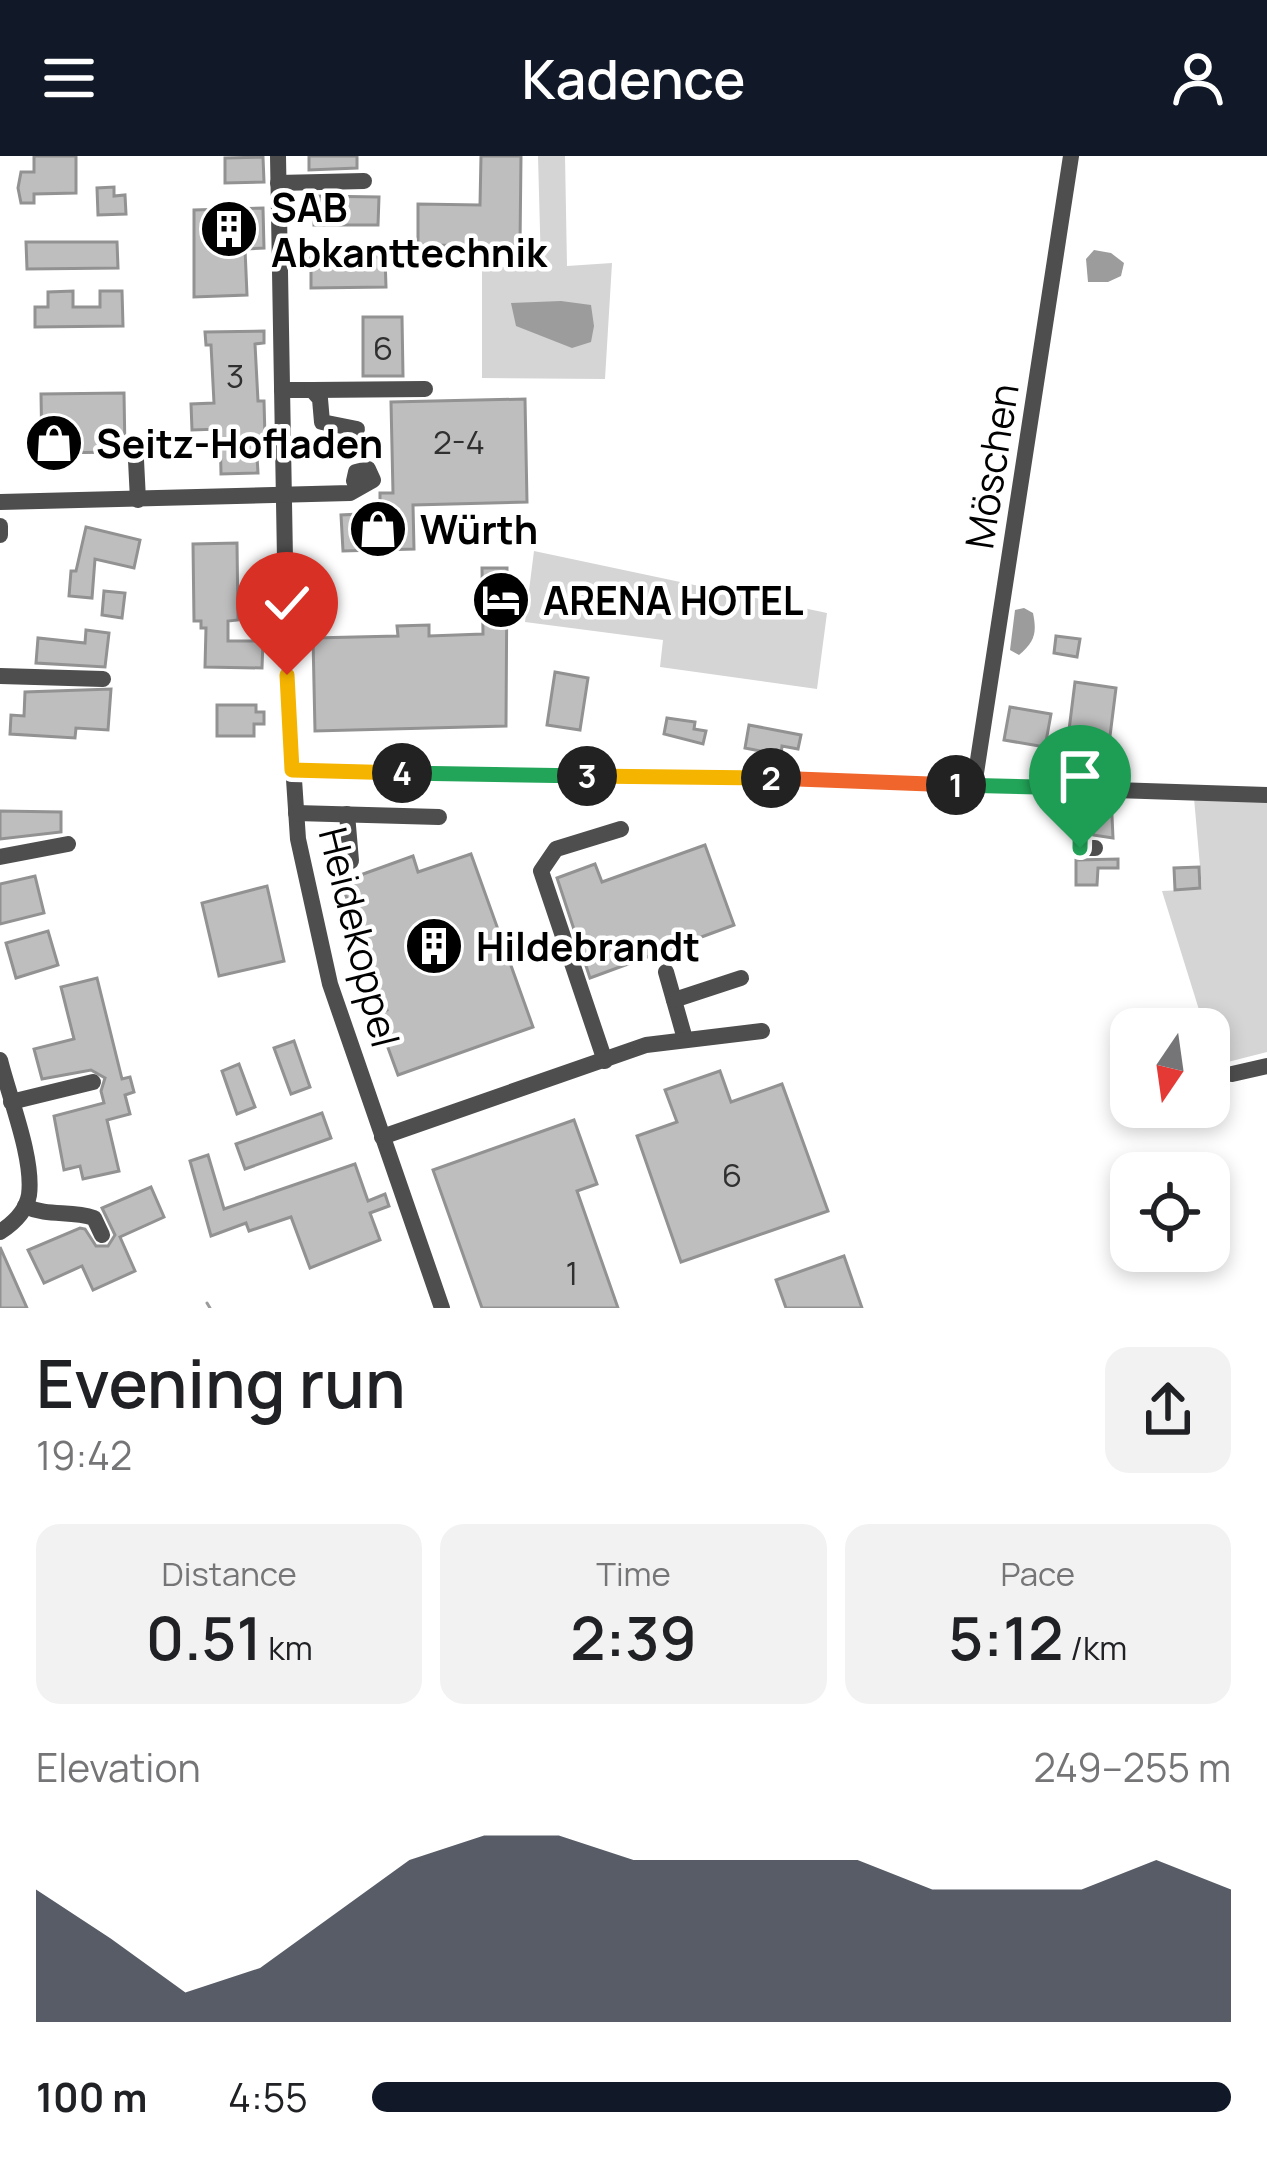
<!DOCTYPE html>
<meta charset="utf-8">
<style>
body{margin:0;font-family:Manrope,sans-serif;background:#f2f2f2;color:#202124;height:100vh;display:flex;flex-direction:column;font-size:45px;white-space:nowrap}
*{box-sizing:border-box;margin:0}
p{font-size:39px;color:#757577}
.icon{flex:none;width:66px;height:66px;fill:none;stroke:currentColor;stroke-width:2;stroke-linecap:round;stroke-linejoin:round}
.map{position:relative;height:1152px;overflow:hidden}
.panel{display:flex;flex-direction:column;background:#fff;flex:1}
.panel>*{flex:none}
.needle{width:78px;rotate:193deg}
.controls{position:absolute;left:1110px;top:852px;display:grid;gap:24px}
.controls a{display:grid;place-items:center;width:120px;height:120px;border-radius:24px;background:#fff;box-shadow:0 6px 18px #0003;font-size:60px}
.pin{position:absolute;display:grid;place-items:center;width:102px;height:102px;color:#fff;margin:-123px -51px;border-radius:50% 50% 50% 0;rotate:-45deg;box-shadow:0 0 12px #0007}
.pin .icon{rotate:45deg}
.km{position:absolute;width:60px;height:60px;margin:-30px;border-radius:50%;background:#222;color:#fff;font-size:33px;line-height:60px;text-align:center}
.round{display:grid;place-items:center;flex:none;width:126px;height:126px;border-radius:24px;background:#f2f2f2}
.headline{display:flex;align-items:center;justify-content:space-between;height:204px;padding:0 36px}
h1{font-size:66px;font-weight:600;line-height:90px}
.figures{display:grid;grid-template-columns:repeat(3,1fr);gap:18px;height:204px;padding:12px 36px}
.figures div{display:grid;align-content:center;border-radius:24px;background:#f2f2f2;text-align:center}
.figures b{font-size:60px;font-weight:600}
.figures small{font-size:33px;font-weight:400}
.figures p{font-size:33px}
.chart{height:336px;padding:24px 36px}
.chart p{display:flex;justify-content:space-between}
.chart svg{width:100%;height:216px;margin-top:12px;fill:#111827;opacity:.7}
ul{padding:0 36px;list-style:none;font-size:39px}
li{display:grid;grid-template-columns:192px 144px 1fr;align-items:center;height:90px}
li i{height:30px;border-radius:15px;background:#111827}
header{display:flex;justify-content:space-between;align-items:center;height:156px;padding:0 36px;background:#111827;color:#fff;font-size:54px;font-weight:600}
.map>svg:first-child{display:block}
.green{fill:#d5d5d5}
.water{fill:#9c9c9c}
.lines{fill:none;stroke-linecap:round;stroke-linejoin:round}
.stream{stroke:#9c9c9c;stroke-width:3}
.building{fill:#bebebe;stroke:#929292;stroke-width:3}
.minor{stroke:#4e4e4e;stroke-width:16}
.split-1-casing{stroke:#fff;stroke-width:24}
.split-2-casing{stroke:#fff;stroke-width:24}
.split-3-casing{stroke:#fff;stroke-width:24}
.split-4-casing{stroke:#fff;stroke-width:24}
.split-5-casing{stroke:#fff;stroke-width:24}
.split-1{stroke:#22a559;stroke-width:15}
.split-2{stroke:#f0652b;stroke-width:15}
.split-3{stroke:#f5b400;stroke-width:15}
.split-4{stroke:#22a559;stroke-width:15}
.split-5{stroke:#f5b400;stroke-width:15}
.labels{text-anchor:middle;dominant-baseline:central;stroke-width:9;stroke-linejoin:round;paint-order:stroke}
.number-label{font-size:33px;fill:#303030}
.poi-label{font-size:39px;font-weight:bold;fill:#000;stroke:#fff;text-anchor:start}
.street-label{font-size:39px;fill:#000;stroke:#fff}
</style>
<header><svg class="icon" aria-label="menu" viewBox="0 0 24 24"><path d="M4 6h16M4 12h16M4 18h16"/></svg>Kadence<svg class="icon" aria-label="person" viewBox="0 0 24 24"><circle cx="12" cy="8" r="4"/><path d="M4 21q1-7 8-7t8 7"/></svg></header>
<div class="map">
<svg width="1267" height="1152" viewBox="0 0 1267 1152">
<rect width="100%" height="100%" fill="#fff"/>
<g class="green">
<polygon points="538,0 565,0 567,110 612,107 605,223 482,222 482,111 541,111"/>
<polygon points="534,395 827,457 817,533 660,511 663,484 525,466"/>
<polygon points="1194,642 1267,645 1267,896 1216,909 1209,873 1205,873 1162,735 1202,733"/>
</g>
<g class="water">
<polygon points="1094,94 1111,97 1124,107 1121,120 1108,126 1088,126 1086,103"/>
<polygon points="561,145 591,149 594,170 591,186 572,192 516,170 511,147"/>
<path d="M1024,452l9,5c4,20 2,28 -14,42l-9,-5 5,-40z"/>
</g>
<g class="lines">
<polyline class="stream" points="207,1147 210,1152"/>
</g>
<g class="building">
<polygon points="34,0 76,0 76,37 34,38 34,47 21,47 18,32 21,16 34,16"/>
<polygon points="309,0 357,0 357,12 309,14"/>
<polygon points="481,0 521,0 520,90 418,89 418,48 480,49"/>
<polygon points="263,1 264,26 225,27 225,2"/>
<polygon points="114,31 114,40 125,39 126,58 98,59 97,32"/>
<polygon points="314,40 379,41 378,69 314,69"/>
<polygon points="263,52 264,92 245,93 247,139 194,141 194,54"/>
<polygon points="26,86 117,86 118,112 27,113"/>
<polygon points="385,101 386,131 311,132 311,102"/>
<polygon points="73,135 73,151 100,151 100,135 122,135 123,170 35,171 35,151 48,151 48,136"/>
<polygon points="363,161 402,161 403,220 363,220"/>
<polygon points="264,175 264,187 255,188 258,245 264,245 265,282 256,283 258,317 221,318 220,273 192,274 191,248 214,247 211,189 206,189 205,176"/>
<polygon points="124,237 125,296 42,297 41,238"/>
<polygon points="525,243 527,346 413,349 414,393 343,395 341,359 380,357 380,337 393,337 391,246"/>
<polygon points="86,371 140,384 134,412 95,403 92,442 69,440 71,415 76,415"/>
<polygon points="237,387 238,464 228,465 228,485 263,485 262,512 205,511 206,472 201,472 201,465 194,465 193,388"/>
<polygon points="482,412 507,412 506,570 315,575 313,482 398,480 397,470 429,469 429,480 483,478"/>
<polygon points="104,435 125,437 122,462 102,459"/>
<polygon points="86,474 109,477 105,511 36,507 38,482 85,487"/>
<polygon points="1056,480 1080,483 1077,501 1054,497"/>
<polygon points="555,516 588,522 580,574 547,569"/>
<polygon points="1075,526 1116,532 1107,604 1066,598"/>
<polygon points="111,533 108,574 76,572 75,582 10,578 11,559 24,560 25,536"/>
<polygon points="217,549 256,549 256,556 264,556 264,568 254,568 254,580 217,580"/>
<polygon points="1010,551 1051,558 1045,591 1004,584"/>
<polygon points="667,562 695,566 694,573 706,575 703,588 664,578"/>
<polygon points="749,569 801,579 798,593 782,590 781,599 745,592"/>
<polygon points="0,655 61,656 61,676 0,683"/>
<polygon points="1112,660 1113,682 1093,679 1093,661"/>
<polygon points="705,689 734,769 590,822 557,722 595,708 602,726"/>
<polygon points="471,698 533,871 398,919 376,859 387,854 341,726 413,700 418,716"/>
<polygon points="1118,703 1118,712 1098,712 1097,729 1076,729 1076,704"/>
<polygon points="1199,711 1200,732 1175,734 1174,712"/>
<polygon points="35,720 44,757 0,768 0,728"/>
<polygon points="267,730 284,805 219,820 202,747"/>
<polygon points="48,775 58,809 16,822 6,787"/>
<polygon points="97,822 122,923 130,921 134,936 125,939 130,958 107,964 119,1015 83,1023 80,1010 64,1014 54,960 104,947 101,935 105,922 91,914 42,923 34,893 74,883 61,831"/>
<polygon points="294,885 310,931 291,938 274,892"/>
<polygon points="239,908 255,951 237,958 222,915"/>
<polygon points="720,915 731,946 782,928 828,1055 681,1106 637,980 677,966 665,934"/>
<polygon points="322,957 331,982 245,1013 236,988"/>
<polygon points="574,964 597,1028 577,1035 618,1152 482,1152 433,1014"/>
<polygon points="208,999 224,1053 355,1008 368,1045 385,1038 389,1050 370,1057 380,1084 310,1112 291,1061 249,1075 246,1067 211,1080 190,1005"/>
<polygon points="151,1031 164,1061 120,1081 135,1115 93,1134 82,1110 44,1127 28,1094 80,1072 85,1073 96,1090 108,1090 115,1079 102,1052"/>
<polygon points="0,1091 27,1152 0,1152"/>
<polygon points="844,1100 862,1152 786,1152 776,1124"/>
</g>
<g class="lines">
<g class="minor">
<polyline points="278,0 287,519 298,683 330,828 442,1152"/>
<polyline points="278,27 364,25"/>
<polyline points="282,234 312,234 320,243 322,266 357,273"/>
<polyline points="312,234 425,233"/>
<polyline points="136,304 138,344"/>
<polyline points="0,346 350,337 373,324 368,313 356,316 354,325 357,330"/>
<polyline points="0,370 0,379"/>
<polyline points="0,520 103,523"/>
<polyline points="292,614 778,623 1267,639"/>
<polyline points="974,630 1071,0"/>
<polyline points="1081,632 1080,692 1095,692"/>
<polyline points="296,657 439,661"/>
<polyline points="347,658 351,705"/>
<polyline points="0,701 68,688"/>
<polyline points="666,816 685,883"/>
<polyline points="674,844 741,822"/>
<path d="M0,904c9,37 34,98 29,135 -3,17 -15,28 -29,37"/>
<polyline points="605,905 541,715 556,693 621,673"/>
<polyline points="1232,918 1267,910"/>
<polyline points="11,946 93,926"/>
<polyline points="382,981 646,889 762,875"/>
<path d="M25,1050c23,11 45,4 69,12l8,17"/>
</g>
</g>
<g class="lines">
<defs>
<polyline id="split-1" points="956,629 1081,632 1080,692"/>
<polyline id="split-2" points="771,622 956,629"/>
<polyline id="split-3" points="587,620 771,622"/>
<polyline id="split-4" points="402,617 587,620"/>
<polyline id="split-5" points="287,519 292,614 402,617"/>
</defs>
<use href="#split-1" class="split-1-casing"/>
<use href="#split-2" class="split-2-casing"/>
<use href="#split-3" class="split-3-casing"/>
<use href="#split-4" class="split-4-casing"/>
<use href="#split-5" class="split-5-casing"/>
<use href="#split-1" class="split-1"/>
<use href="#split-2" class="split-2"/>
<use href="#split-3" class="split-3"/>
<use href="#split-4" class="split-4"/>
<use href="#split-5" class="split-5"/>
</g>
<defs>
<symbol id="building-disc" viewBox="-11 -11 22 22"><circle r="9.5" fill="#000" stroke="#fff"/><path d="M-4-6H4V6H1V3H-1V6H-4ZM-2.5-4.3h1.7v1.8h-1.7ZM.8-4.3h1.7v1.8H.8ZM-2.5-1h1.7V.8h-1.7ZM.8-1h1.7V.8H.8Z" fill="#fff"/></symbol>
<symbol id="shop-disc" viewBox="-11 -11 22 22"><circle r="9.5" fill="#000" stroke="#fff"/><path d="M-5-2.5h2.3a2.7 3.5 0 0 1 5.4 0H5L5.5 6h-11ZM-1.5-2.5h3a1.5 2.3 0 0 0-3 0Z" fill="#fff"/></symbol>
<symbol id="hotel-disc" viewBox="-11 -11 22 22"><circle r="9.5" fill="#000" stroke="#fff"/><path d="M-6-4.5h1.5V1H6V5H4.5V3h-9V5H-6ZM-4 0a1.8 1.8 0 1 1 3.6 0ZM.5 0V-2.5h3Q6-2.5 6 0Z" fill="#fff"/></symbol>
</defs>
<g fill-rule="evenodd">
<use href="#building-disc" x="196" y="40" width="66" height="66"/>
<use href="#shop-disc" x="21" y="254" width="66" height="66"/>
<use href="#shop-disc" x="345" y="340" width="66" height="66"/>
<use href="#hotel-disc" x="468" y="411" width="66" height="66"/>
<use href="#building-disc" x="401" y="757" width="66" height="66"/>
</g>
<g class="labels">
<g class="number-label">
<text x="383" y="191">6</text>
<text x="235" y="219">3</text>
<text x="459" y="285">2-4</text>
<text x="732" y="1018">6</text>
<text x="572" y="1116">1</text>
</g>
<g class="poi-label">
<text x="271" y="51">SAB<tspan x="271" dy="45">Abkanttechnik</tspan></text>
<text x="96" y="287">Seitz-Hofladen</text>
<text x="420" y="373">Würth</text>
<text x="543" y="444">ARENA HOTEL</text>
<text x="476" y="790">Hildebrandt</text>
</g>
<g class="street-label">
<text transform="translate(991 310) rotate(-81)">Möschen</text>
<text transform="translate(360 781) rotate(76)">Heidekoppel</text>
</g>
</g>
</svg>
<div class="controls">
<a><svg class="needle" viewBox="-14 -14 28 28"><path d="M0-13l5 13h-10z" fill="#e53935"/><path d="M0 13l5-13h-10z" fill="#757577"/></svg></a>
<a><svg class="icon" aria-label="locate" viewBox="0 0 24 24"><circle cx="12" cy="12" r="6"/><path d="M12 2v4M12 18v4M2 12h4M18 12h4"/></svg></a>
</div>
<div class="pin" style="left:1080px;top:692px;background:#1e9e55"><svg class="icon" aria-label="arrive" viewBox="0 0 24 24"><path d="M6 21V4h12l-3 4 3 4H6"/></svg></div>
<div class="pin" style="left:287px;top:519px;background:#d93025"><svg class="icon" aria-label="check" viewBox="0 0 24 24"><path d="M5 12l5 5 9-10"/></svg></div>
<b class="km" style="left:956px;top:629px">1</b>
<b class="km" style="left:771px;top:622px">2</b>
<b class="km" style="left:587px;top:620px">3</b>
<b class="km" style="left:402px;top:617px">4</b>
</div>
<section class="panel">
<div class="headline"><div><h1>Evening run</h1><p>19:42</p></div><a class="round"><svg class="icon" aria-label="share" viewBox="0 0 24 24"><path d="M12 15V3M7 8l5-5 5 5M5 13v7h14v-7"/></svg></a></div>
<div class="figures">
<div><p>Distance</p><b>0.51<small> km</small></b></div>
<div><p>Time</p><b>2:39</b></div>
<div><p>Pace</p><b>5:12<small> /km</small></b></div>
</div>
<div class="chart"><p><span>Elevation</span>249–255 m</p>
<svg viewBox="0 0 160 44" preserveAspectRatio="none"><path d="M0 44V17L10 27L20 38L30 33L40 22L50 11L60 6L70 6L80 11L90 11L100 11L110 11L120 17L130 17L140 17L150 11L160 17V44z"/></svg>
</div>
<ul>
<li><b>100 m</b>4:55<i style="width:100%"></i></li>
</ul>
</section>
